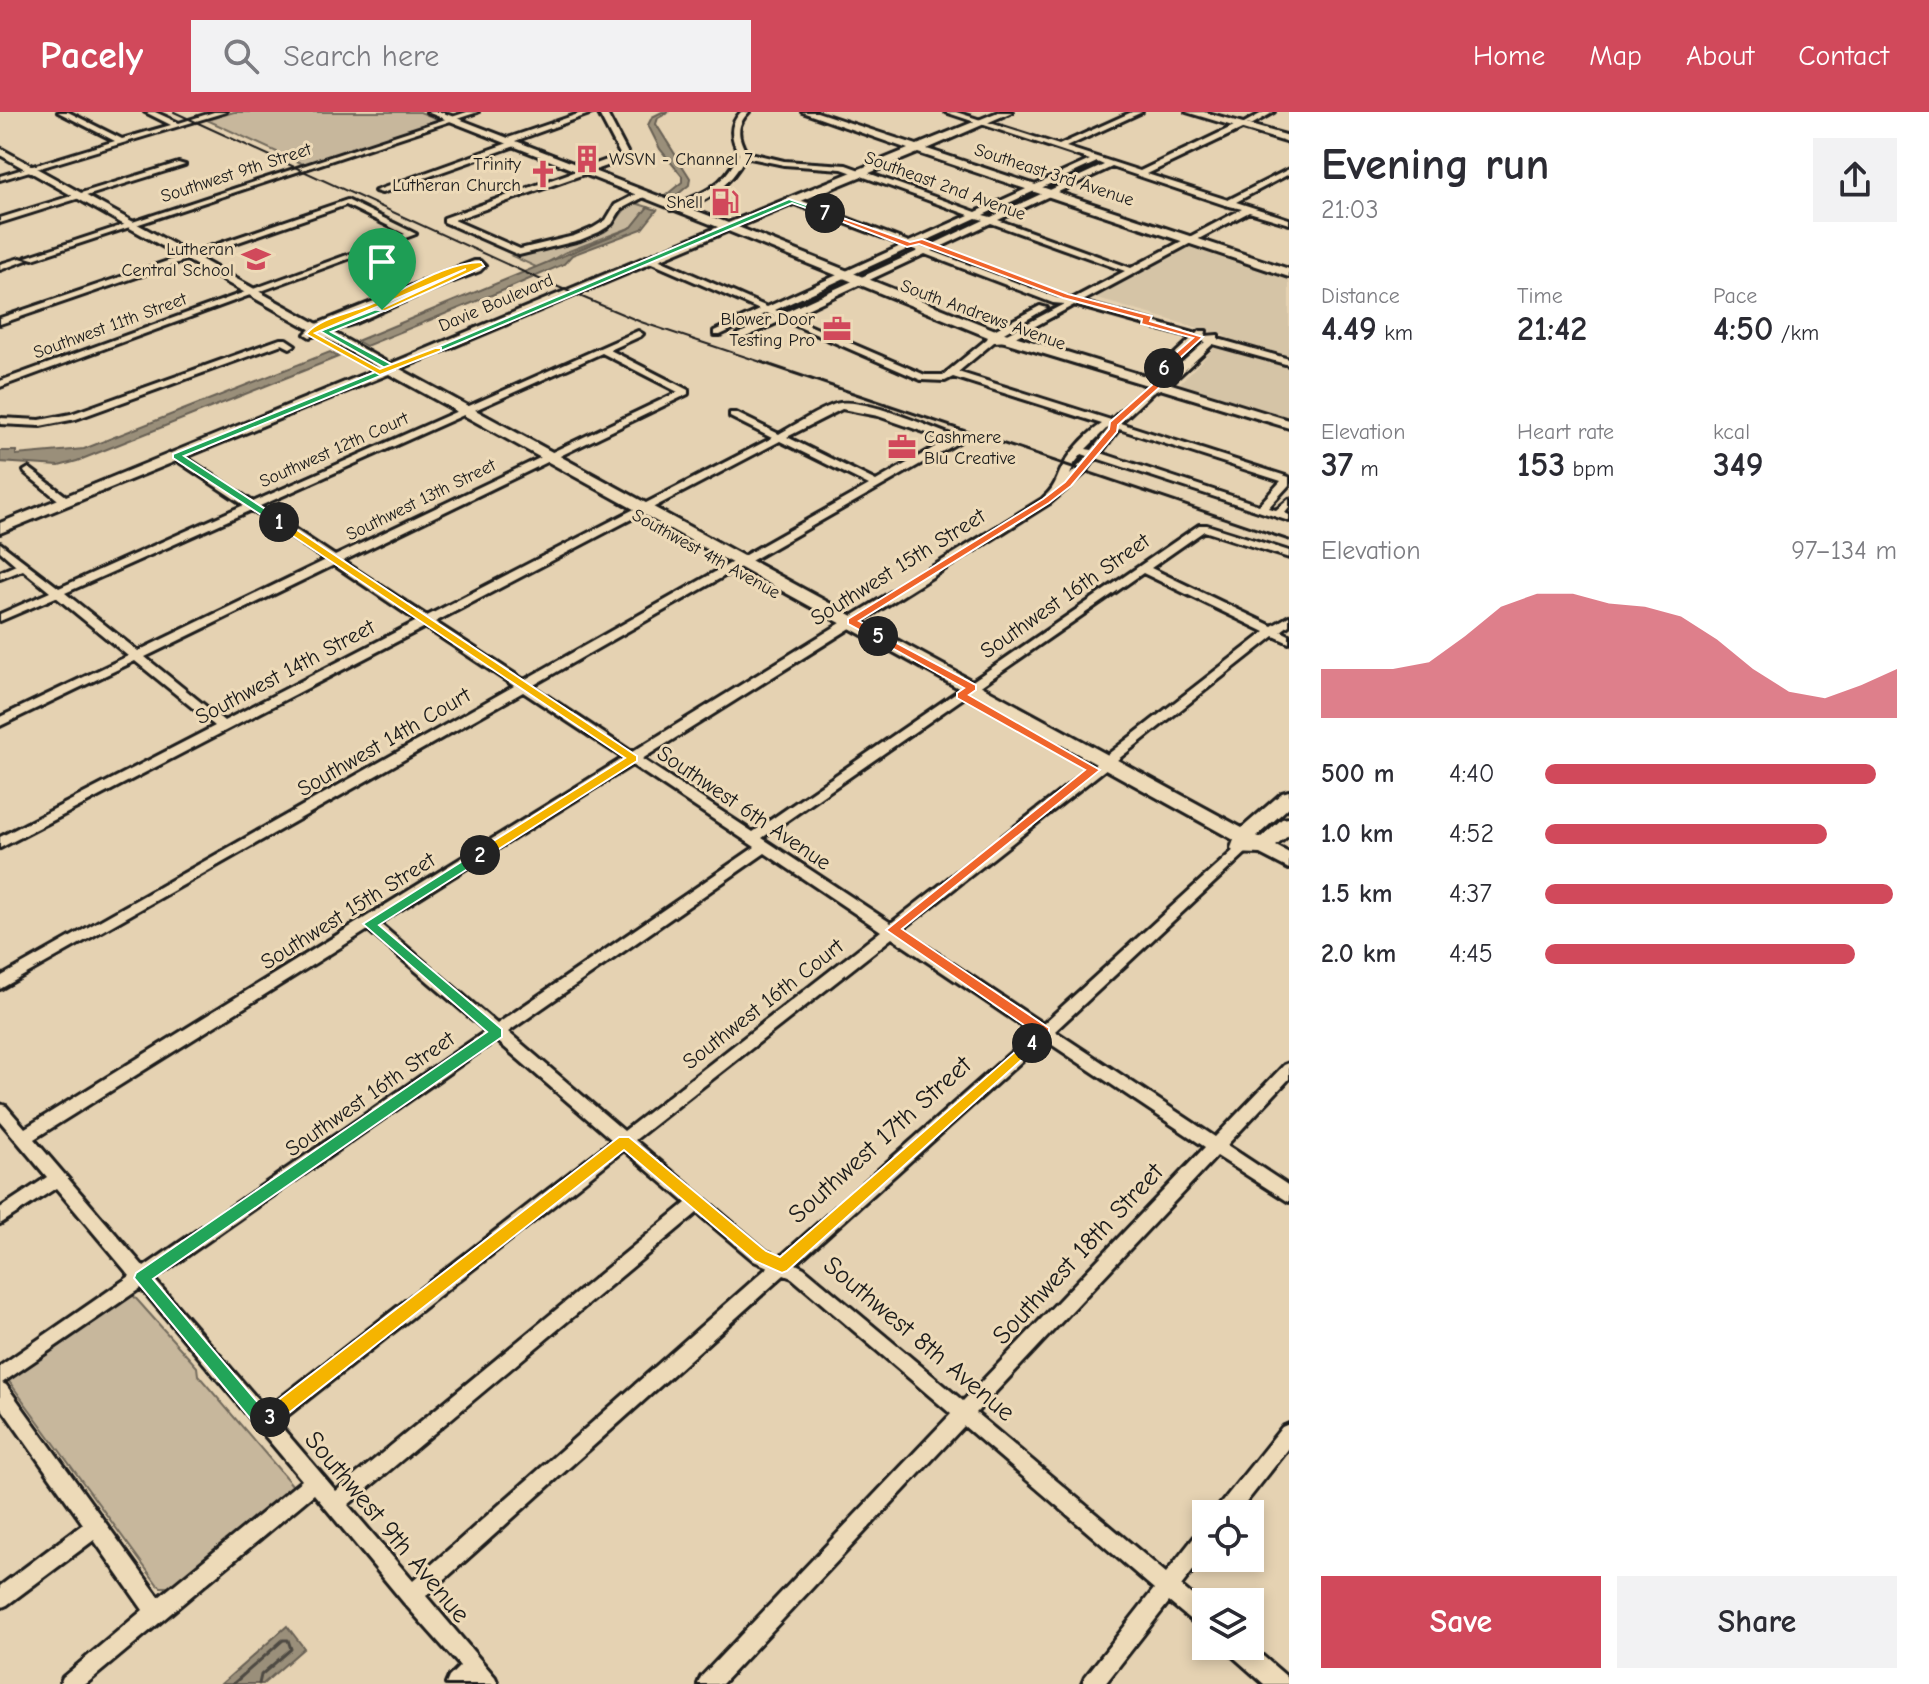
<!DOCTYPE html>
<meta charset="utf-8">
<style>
body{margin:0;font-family:"Comic Neue",sans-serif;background:#f2f2f3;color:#2b2b33;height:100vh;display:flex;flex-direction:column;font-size:30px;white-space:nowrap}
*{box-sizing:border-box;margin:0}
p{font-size:26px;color:#7c7c81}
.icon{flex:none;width:44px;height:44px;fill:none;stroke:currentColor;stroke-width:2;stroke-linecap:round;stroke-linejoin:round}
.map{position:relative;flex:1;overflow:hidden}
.drawer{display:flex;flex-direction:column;background:#fff;width:640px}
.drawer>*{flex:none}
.tools{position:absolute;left:1192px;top:1388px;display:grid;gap:16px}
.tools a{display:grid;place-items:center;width:72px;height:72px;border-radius:0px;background:#fff;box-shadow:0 4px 12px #0003;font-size:40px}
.pin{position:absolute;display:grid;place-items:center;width:68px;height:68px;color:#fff;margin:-82px -34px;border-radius:50% 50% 50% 0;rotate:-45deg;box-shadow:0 0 8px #0007}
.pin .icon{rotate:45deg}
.km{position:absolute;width:40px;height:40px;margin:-20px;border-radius:50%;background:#222;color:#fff;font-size:22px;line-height:40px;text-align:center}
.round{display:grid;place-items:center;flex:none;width:84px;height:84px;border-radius:0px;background:#f2f2f3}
.summary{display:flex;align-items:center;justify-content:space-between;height:136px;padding:0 32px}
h1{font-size:44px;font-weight:600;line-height:60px}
.stats{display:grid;grid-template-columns:repeat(3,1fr);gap:12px;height:136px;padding:8px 32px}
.stats div{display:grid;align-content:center}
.stats b{font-size:34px;font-weight:600}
.stats small{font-size:22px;font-weight:400}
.stats p{font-size:22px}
.chart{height:224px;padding:16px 32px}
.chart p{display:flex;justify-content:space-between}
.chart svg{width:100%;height:144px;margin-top:8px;fill:#d1495b;opacity:.7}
.cta{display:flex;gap:16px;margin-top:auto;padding:16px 32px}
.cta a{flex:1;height:92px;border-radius:0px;background:#d1495b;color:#fff;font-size:32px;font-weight:600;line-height:92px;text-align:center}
.cta a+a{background:#f2f2f3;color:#2b2b33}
ul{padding:0 32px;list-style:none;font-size:26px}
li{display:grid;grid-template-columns:128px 96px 1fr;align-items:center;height:60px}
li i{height:20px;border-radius:10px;background:#d1495b}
header{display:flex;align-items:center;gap:48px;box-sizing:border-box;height:112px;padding:0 40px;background:#d1495b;color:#fff}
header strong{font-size:38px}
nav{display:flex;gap:44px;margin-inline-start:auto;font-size:28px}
.search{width:560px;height:72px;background:#f2f2f3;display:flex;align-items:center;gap:20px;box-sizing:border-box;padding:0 28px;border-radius:0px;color:#7c7c81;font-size:30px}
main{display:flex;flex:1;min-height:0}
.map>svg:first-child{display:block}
.built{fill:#d5c4a6}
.green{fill:#c7b79c;stroke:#726a5c;stroke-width:2}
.water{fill:#9a8f7a;stroke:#686154;stroke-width:2}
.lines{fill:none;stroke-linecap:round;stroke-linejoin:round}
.shore{stroke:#4e4a42;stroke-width:3}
.street-casing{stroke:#1c1c1c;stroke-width:6}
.secondary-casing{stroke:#1c1c1c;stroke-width:6}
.primary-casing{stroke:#1c1c1c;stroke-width:6}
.street{fill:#eddab8;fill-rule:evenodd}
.secondary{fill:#eddab8;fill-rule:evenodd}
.primary{fill:#eddab8;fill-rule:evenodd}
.rail-far1{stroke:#1c1c1c;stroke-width:2}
.rail{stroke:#1c1c1c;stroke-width:3}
.split-1{fill:#22a559;stroke:#fff;stroke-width:2}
.split-2{fill:#f5b400;stroke:#fff;stroke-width:2}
.split-3{fill:#22a559;stroke:#fff;stroke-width:2}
.split-4{fill:#f5b400;stroke:#fff;stroke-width:2}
.split-5{fill:#f0652b;stroke:#fff;stroke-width:2}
.split-6{fill:#f0652b;stroke:#fff;stroke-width:2}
.split-7{fill:#f0652b;stroke:#fff;stroke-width:2}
.split-8{fill:#22a559;stroke:#fff;stroke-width:2}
.split-9{fill:#f5b400;stroke:#fff;stroke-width:2}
.labels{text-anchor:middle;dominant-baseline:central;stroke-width:6;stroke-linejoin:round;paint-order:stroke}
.far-poi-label{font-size:18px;fill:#1c1c1c;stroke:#eddab8;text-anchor:end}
.far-street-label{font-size:18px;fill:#1c1c1c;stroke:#eddab8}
.street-label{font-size:22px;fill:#1c1c1c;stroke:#eddab8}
.near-street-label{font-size:26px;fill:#1c1c1c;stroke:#eddab8}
</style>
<header>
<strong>Pacely</strong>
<div class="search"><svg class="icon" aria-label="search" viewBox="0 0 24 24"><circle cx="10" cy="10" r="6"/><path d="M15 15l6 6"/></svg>Search here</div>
<nav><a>Home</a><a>Map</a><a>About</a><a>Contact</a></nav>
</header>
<main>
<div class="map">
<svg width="1289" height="1572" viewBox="0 0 1289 1572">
<rect width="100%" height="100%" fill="#e5d2b2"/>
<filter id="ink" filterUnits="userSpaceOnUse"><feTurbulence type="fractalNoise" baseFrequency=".0125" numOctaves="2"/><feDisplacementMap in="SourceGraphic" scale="16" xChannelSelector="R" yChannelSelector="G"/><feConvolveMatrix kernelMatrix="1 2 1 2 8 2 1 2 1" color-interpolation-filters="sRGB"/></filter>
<g filter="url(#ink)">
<polygon class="built" points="1192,134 1289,166 1289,305 1179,272 1226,224 1094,186"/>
<g class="green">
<polygon points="234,0 420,0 440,8 305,53 207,8"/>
<path d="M635,91l13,4 -16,20 -68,26 -26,15 -26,-12c30,-10 62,-11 92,-24 14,-7 16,-24 31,-29z"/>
<polygon points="131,1181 197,1255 198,1263 293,1374 174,1475 161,1475 157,1472 8,1268"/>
</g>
<g class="water">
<polygon points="662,0 669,0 658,6 656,12 690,66 689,73 672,87 665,84 682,70 682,64 660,37 648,13 652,5"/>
<polygon points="648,95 657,98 642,117 572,143 564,152 509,176 366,234 357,229 621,120 632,115"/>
<polygon points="330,240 338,245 77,349 59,354 0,350 0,339 16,339 16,343 84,337"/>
<polygon points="287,1514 304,1536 263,1572 221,1572"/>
</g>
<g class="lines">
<polyline class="shore" points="233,1572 283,1528 288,1528 291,1537 261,1563 259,1572"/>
<defs>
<g id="street">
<polygon points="58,0 68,0 122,27 171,13 145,0 155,0 179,11 214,0 226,0 0,68 0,64 115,29"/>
<polygon points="467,0 478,0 33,147 26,145"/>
<polygon points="584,0 595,0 515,29 518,33 382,81 375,79 508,31 505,27"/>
<polygon points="598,0 606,0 628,42 624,48 454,108 520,137 574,124 593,116 606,108 615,93 638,81 644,81 644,85 621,97 612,112 599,120 580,128 519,143 444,110 444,106 618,44 620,42"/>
<path d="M741,0h8c-13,13 -12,24 -3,40l38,9 62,4 130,47 114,-52 -145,-48h11l103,33 73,-33h10l-76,35 74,24 98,-47h6v4l-97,46 81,26 61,-31v5l-53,28 53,17v5l-40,-12 -168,90 116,32 3,-3h6l-1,5 13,-1v4l71,20v6l-76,-21 -43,40 -18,9 -32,30 169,54v8l-21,23 8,2 13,-11v9l-4,5 4,2v6l-193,-63 -11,15 -35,30 -408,256 111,73 446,-307h8l82,26v7l-85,-27 -53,37 121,58 17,-10v9l-8,6 8,4v8l-15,-7 -372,294 141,94 193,-176h10l2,3 -193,180 160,106 69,-72 5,-2v16l-62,66 62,41v16l-72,-46 -241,257 190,160 33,-42 7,-3v26l-25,32 25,21v23l-7,-3 -30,-25 -64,82h-23l3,-7 69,-88 -190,-163 -242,258h-24l3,-7 250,-263 -159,-136 -8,-3 -358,321 69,81 3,7h-52l3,-7 11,-11 -56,-63 -90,-109 -228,190h-26l3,-7 80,-67 -49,-70 -87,65 -7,3v-22l83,-62 -83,-118v-40l130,-90 -74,-88 -56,36v-16l47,-31 -47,-56v-17l6,2 19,22 598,-370 -100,-66 -523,297v-12l514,-291 -89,-59 -425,221v-11l215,-111 -80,-65 -135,65v-9l128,-61 -72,-59 -56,24v-7l50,-22 -27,-22 -23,9v-7l16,-7 -16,-14v-8l59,45 185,-83 -71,-47v-4h8l72,48 385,-171 5,3 -2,2 -31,14 78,40v4l-345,167 84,55 345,-178 -42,-21v-4h6l43,21c14,-8 47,-29 61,-31 29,-4 90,25 119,35v4l-427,244 100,66 410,-253c17,-15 13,-21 24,-38 9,-14 22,-28 36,-37l-149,-47 -8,4 -24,-1 -138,-60 -39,18h-6v-4l37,-17 -8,-4 -47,22h-6v-4l46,-21 -113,-49v-4h6l114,50 136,-62 -114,-43v-4h6l114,44 60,-27 -127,-46 -58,-4 -39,-8c-13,27 -42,51 -74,53v-4c33,-12 52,-20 68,-52 -8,-16 -11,-28 2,-42zM1097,50l7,3 -113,52 -8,-2zM1112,55l113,38 17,4 -111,59 -133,-48zM976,106l8,2 -59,28 -8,-3zM991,111l134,48 -53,28 -15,-1 -125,-47zM910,136l8,3 -135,62 -8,-3zM925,142l128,49 11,1 -61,32 -6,1 50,-29 -7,-2 -50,26 -3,7 -44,36h-18l-135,-58zM1074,193l118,33 -41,38 -2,2 4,7 -7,4 -35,31 -153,-48 36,-30 14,-1zM1200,228l5,2 -45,40 -1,-3zM602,241l76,39 -343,164 -75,-50zM842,297l36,7 69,24 -71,41 -89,-44zM1109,316l-17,22 -6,-1 20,-20zM1119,317l162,52 -22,24 -158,-52zM780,329l89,44 -345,195 -89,-58zM1082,342l6,2 -18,19 4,-11zM251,398l75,50 -188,91 -73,-58zM334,453l83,56 -193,100 -79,-64zM1143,461l122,59 -374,291 -129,-85zM632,653l123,82 -258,177 -118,-101zM765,741l116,78 -257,200 -116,-99zM368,818l118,101 -342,236 -110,-128zM892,826l141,95 -253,224 -14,-6 -131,-111zM496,928l116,100 -346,269 -112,-130zM1045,928l160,107 -242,254 -159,-133 -8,-4zM624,1038l62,53 -350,288 -58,-68zM697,1101l57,48 14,6 -355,314 -65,-76zM141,1176l161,192 -143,117 -153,-212 -4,-2z"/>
<polygon points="1264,0 1274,0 1251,13 1244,11"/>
<polygon points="178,51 185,53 0,111 0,106"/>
<polygon points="347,88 416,122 0,275 0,269 405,122 346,93 0,212 0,206"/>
<polygon points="20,146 27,148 0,158 0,152"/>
<path d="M474,149h6l5,5 -5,5 -55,21 -72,32 -43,13 -5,-3 9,-9zM390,189l-43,19 -27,9z"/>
<polygon points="280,227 286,227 295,233 290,236 282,232 76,307 40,314 0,312 0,306 40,308 71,302"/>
<polygon points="29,356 70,387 70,391 62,391 25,361 24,359"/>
<polygon points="1289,1312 1289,1336 1237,1402 1215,1402 1218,1395 1282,1315"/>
<polygon points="1250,1533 1287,1565 1289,1572 1264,1572 1229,1541 1226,1534"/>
</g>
<polygon id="secondary" points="427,0 441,0 728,111 908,37 802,0 817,0 917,33 998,0 1012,0 927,37 1289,157 1289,165 918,41 738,115 998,219 1289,308 1289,316 988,225 728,119 400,257 1242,716 1282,681 1289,679 1289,695 1257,724 1261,726 1282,707 1289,706 1289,723 1276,734 1289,741 1289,757 1260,742 1234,741 1231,736 1234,728 389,262 0,421 0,411 379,256 0,43 0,36 390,252 718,115"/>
<polygon id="primary" points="1186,0 1204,0 1289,24 1289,31"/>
</defs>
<use href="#street" class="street-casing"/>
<use href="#secondary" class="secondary-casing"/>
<use href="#primary" class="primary-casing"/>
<use href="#street" class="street"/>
<use href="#secondary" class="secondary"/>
<use href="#primary" class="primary"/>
<polyline class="rail-far1" points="174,0 537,166 641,210 767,252"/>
<polyline class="rail" points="761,250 1289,428"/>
</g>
</g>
<polygon class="split-1" points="379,196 386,198 331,220 395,254 395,258 184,344 282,408 282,412 275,412 173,346 173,342 385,256 320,219"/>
<polygon class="split-2" points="275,408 282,408 637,644 637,649 485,746 476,746 476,740 625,646 275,412"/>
<polygon class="split-3" points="480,738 485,740 485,746 379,813 502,917 502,925 153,1167 265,1299 276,1299 279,1305 276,1311 264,1318 258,1316 134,1166 136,1161 487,920 363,812"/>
<polygon class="split-4" points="1032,925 1037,927 1037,934 787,1159 782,1161 755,1149 624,1038 276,1311 264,1311 261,1305 264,1299 619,1025 629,1025 766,1139 780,1145"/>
<polygon class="split-5" points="878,521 976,573 976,578 969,583 1100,658 902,817 1049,916 1049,924 1032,936 1025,931 1034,920 886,818 1085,658 957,586 957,581 964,576 874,526 874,522"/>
<polygon class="split-6" points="1161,254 1168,256 1159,267 1161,274 1118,313 1117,320 1071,374 1049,391 859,509 882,522 882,526 874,526 848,512 848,507 1043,387 1065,370 1109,317 1110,310 1153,272 1150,266"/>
<polygon class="split-7" points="823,99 910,130 922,127 1068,182 1152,204 1150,209 1203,225 1167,258 1161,258 1161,254 1193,226 1141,212 1142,207 1063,186 919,132 907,135 823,102"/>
<polygon class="split-8" points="789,87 829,101 823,102 792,91 441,239 433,237"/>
<path class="split-9" d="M481,150l3,4 -99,45 -7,-1 88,-41 -151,64 65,36 55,-21h6v3l-61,24 -74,-41c15,-17 42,-20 63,-29 35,-14 73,-42 112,-43z"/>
<defs>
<symbol id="building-bare" viewBox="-9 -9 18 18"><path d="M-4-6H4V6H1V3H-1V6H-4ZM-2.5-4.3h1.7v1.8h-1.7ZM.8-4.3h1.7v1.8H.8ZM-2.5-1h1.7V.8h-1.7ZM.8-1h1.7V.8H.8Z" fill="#d1495b" stroke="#eddab8" stroke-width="2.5" paint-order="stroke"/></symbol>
<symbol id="church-bare" viewBox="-9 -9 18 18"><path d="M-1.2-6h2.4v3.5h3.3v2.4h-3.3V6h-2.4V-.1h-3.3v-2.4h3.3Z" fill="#d1495b" stroke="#eddab8" stroke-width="2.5" paint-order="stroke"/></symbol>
<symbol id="fuel-bare" viewBox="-9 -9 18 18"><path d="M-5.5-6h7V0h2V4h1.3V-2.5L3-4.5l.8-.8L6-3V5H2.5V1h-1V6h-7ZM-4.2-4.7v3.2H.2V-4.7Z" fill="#d1495b" stroke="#eddab8" stroke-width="2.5" paint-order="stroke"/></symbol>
<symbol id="school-bare" viewBox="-9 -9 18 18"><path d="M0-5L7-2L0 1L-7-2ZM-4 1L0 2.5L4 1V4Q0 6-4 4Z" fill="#d1495b" stroke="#eddab8" stroke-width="2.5" paint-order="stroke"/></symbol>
<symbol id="office-bare" viewBox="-9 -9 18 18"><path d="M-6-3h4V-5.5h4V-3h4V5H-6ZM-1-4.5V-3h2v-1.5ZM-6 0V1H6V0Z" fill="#d1495b" stroke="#eddab8" stroke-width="2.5" paint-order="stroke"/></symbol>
</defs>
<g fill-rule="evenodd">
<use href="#building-bare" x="567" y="27" width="40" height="40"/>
<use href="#church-bare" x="523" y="42" width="40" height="40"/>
<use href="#fuel-bare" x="705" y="70" width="40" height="40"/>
<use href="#school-bare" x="236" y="127" width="40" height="40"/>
<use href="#office-bare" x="817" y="197" width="40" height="40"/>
<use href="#office-bare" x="882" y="315" width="40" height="40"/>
</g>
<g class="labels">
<g class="far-poi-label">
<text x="609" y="47" text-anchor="start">WSVN - Channel 7</text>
<text x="521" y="52">Trinity<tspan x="521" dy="21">Lutheran Church</tspan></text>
<text x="703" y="90">Shell</text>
<text x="234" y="137">Lutheran<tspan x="234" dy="21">Central School</tspan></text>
<text x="815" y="207">Blower Door<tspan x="815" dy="21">Testing Pro</tspan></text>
<text x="924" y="325" text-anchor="start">Cashmere<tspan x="924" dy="21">Blu Creative</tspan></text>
</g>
<g class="far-street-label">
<text transform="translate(236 61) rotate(-18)">Southwest 9th Street</text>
<text transform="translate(1054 63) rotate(18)">Southeast 3rd Avenue</text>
<text transform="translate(945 74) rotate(20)">Southeast 2nd Avenue</text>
<text transform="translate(496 191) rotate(-23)">Davie Boulevard</text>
<text transform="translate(983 203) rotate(20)">South Andrews Avenue</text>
<text transform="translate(110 214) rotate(-20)">Southwest 11th Street</text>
<text transform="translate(334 338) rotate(-24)">Southwest 12th Court</text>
<text transform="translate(421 388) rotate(-26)">Southwest 13th Street</text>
<text transform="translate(706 442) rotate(29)">Southwest 4th Avenue</text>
</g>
<g class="street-label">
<text transform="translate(898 455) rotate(-32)">Southwest 15th Street</text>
<text transform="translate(1065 484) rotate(-35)">Southwest 16th Street</text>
<text transform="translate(285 560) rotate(-28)">Southwest 14th Street</text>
<text transform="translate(384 630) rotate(-30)">Southwest 14th Court</text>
<text transform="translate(744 696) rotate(34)">Southwest 6th Avenue</text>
<text transform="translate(348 799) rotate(-32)">Southwest 15th Street</text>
<text transform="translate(763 892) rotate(-38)">Southwest 16th Court</text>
<text transform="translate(370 982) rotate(-35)">Southwest 16th Street</text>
</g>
<g class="near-street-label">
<text transform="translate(880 1028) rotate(-42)">Southwest 17th Street</text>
<text transform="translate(1078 1142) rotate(-47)">Southwest 18th Street</text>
<text transform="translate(919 1227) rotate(40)">Southwest 8th Avenue</text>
<text transform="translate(387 1415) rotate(50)">Southwest 9th Avenue</text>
</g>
</g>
</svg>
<div class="tools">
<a><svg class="icon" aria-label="locate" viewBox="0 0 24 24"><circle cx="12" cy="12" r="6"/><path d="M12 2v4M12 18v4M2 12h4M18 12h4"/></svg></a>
<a><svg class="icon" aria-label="layers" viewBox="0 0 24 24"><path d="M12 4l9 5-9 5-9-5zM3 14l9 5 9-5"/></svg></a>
</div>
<div class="pin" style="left:382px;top:198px;background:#1e9e55"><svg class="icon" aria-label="arrive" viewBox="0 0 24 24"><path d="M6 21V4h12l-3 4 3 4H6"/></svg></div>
<b class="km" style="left:279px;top:410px">1</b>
<b class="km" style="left:480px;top:743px">2</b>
<b class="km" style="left:270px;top:1305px">3</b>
<b class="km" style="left:1032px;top:931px">4</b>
<b class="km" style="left:878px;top:524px">5</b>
<b class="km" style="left:1164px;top:256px">6</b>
<b class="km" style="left:825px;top:101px">7</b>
</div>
<section class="drawer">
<div class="summary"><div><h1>Evening run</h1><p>21:03</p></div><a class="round"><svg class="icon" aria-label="share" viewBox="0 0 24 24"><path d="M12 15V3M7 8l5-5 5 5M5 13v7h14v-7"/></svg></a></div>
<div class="stats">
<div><p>Distance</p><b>4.49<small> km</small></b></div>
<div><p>Time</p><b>21:42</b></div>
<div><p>Pace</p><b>4:50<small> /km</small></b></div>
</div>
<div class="stats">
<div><p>Elevation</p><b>37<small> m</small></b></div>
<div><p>Heart rate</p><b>153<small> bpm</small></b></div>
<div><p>kcal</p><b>349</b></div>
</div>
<div class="chart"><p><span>Elevation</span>97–134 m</p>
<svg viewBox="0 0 160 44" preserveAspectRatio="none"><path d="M0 44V29L10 29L20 29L30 27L40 19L50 10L60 6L70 6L80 9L90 10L100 13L110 20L120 29L130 36L140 38L150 34L160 29V44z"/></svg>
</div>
<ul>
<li><b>500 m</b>4:40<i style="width:94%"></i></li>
<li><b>1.0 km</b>4:52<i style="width:80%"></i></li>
<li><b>1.5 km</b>4:37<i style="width:99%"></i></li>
<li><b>2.0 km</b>4:45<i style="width:88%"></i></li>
</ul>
<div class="cta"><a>Save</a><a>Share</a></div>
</section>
</main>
